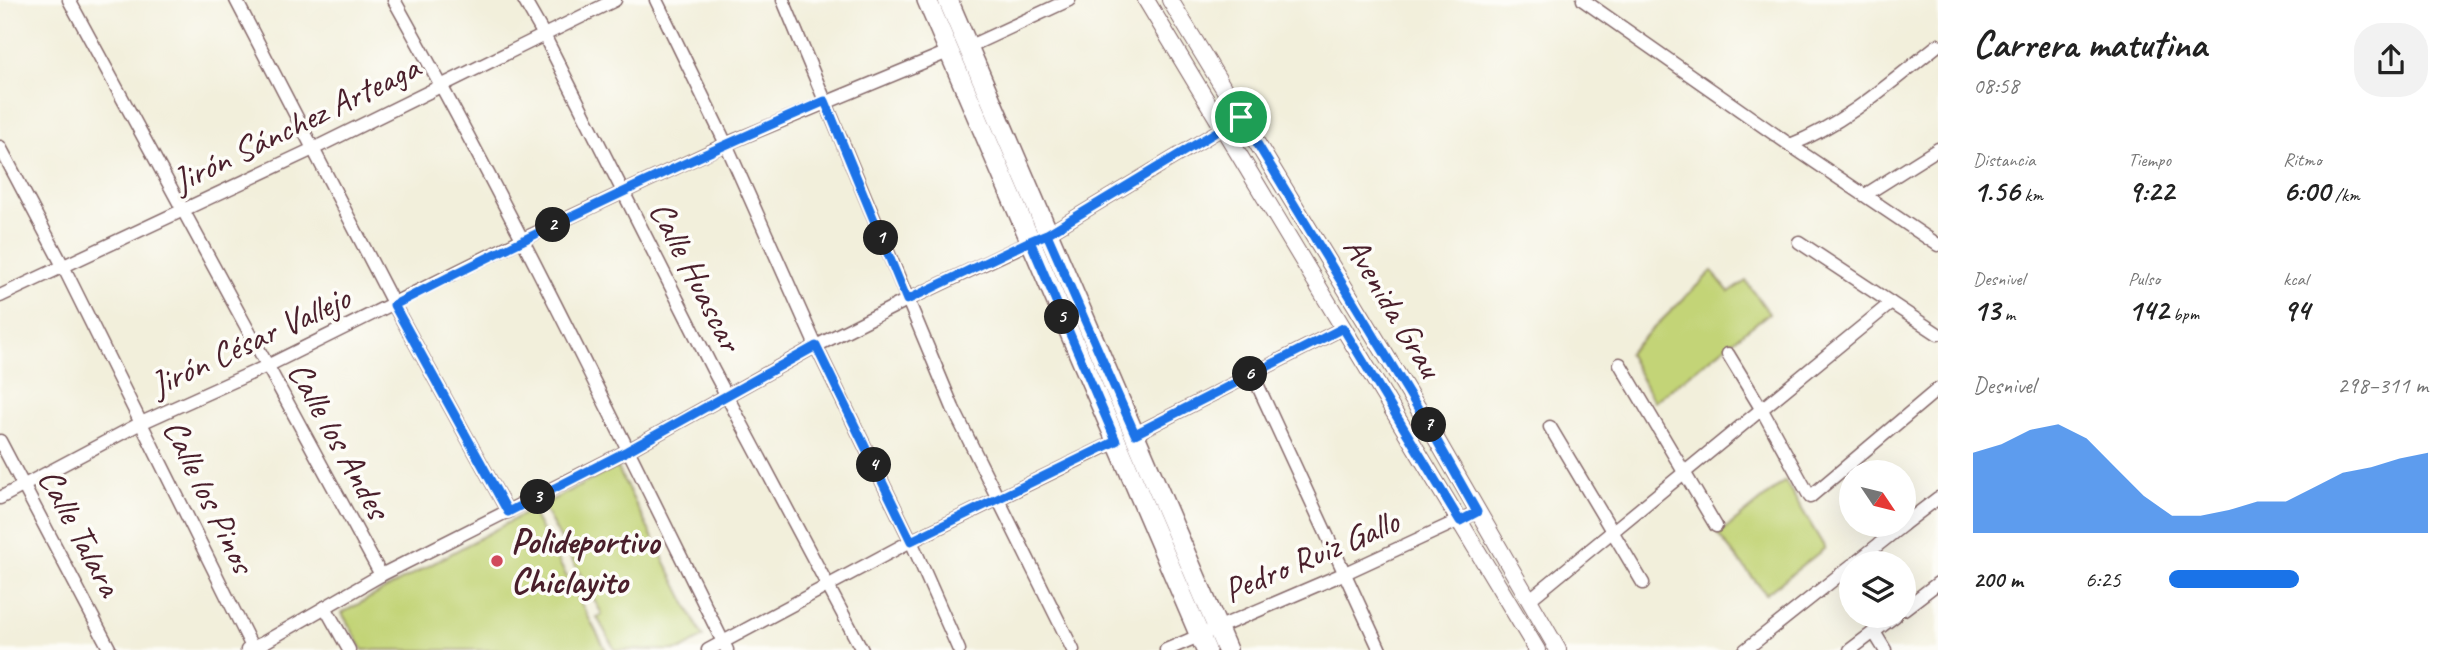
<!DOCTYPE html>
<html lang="es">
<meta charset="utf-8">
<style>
body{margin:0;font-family:Caveat,sans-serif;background:#f2f2f2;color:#222;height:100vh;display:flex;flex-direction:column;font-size:26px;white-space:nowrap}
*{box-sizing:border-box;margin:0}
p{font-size:23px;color:#767676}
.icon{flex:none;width:38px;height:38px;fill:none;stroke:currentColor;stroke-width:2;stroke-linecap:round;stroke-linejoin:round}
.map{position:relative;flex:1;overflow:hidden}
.details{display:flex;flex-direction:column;background:#fff;width:525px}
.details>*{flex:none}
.needle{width:46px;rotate:125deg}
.buttons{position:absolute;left:1839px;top:460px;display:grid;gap:14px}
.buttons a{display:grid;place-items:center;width:77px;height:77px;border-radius:50%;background:#fff;box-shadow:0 7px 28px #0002;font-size:35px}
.pin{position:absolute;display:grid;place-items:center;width:60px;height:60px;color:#fff;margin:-30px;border:4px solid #fff;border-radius:50%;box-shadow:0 2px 7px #0007}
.km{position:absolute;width:35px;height:35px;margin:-18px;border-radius:50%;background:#222;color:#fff;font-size:19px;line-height:35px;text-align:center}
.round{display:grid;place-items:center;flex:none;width:74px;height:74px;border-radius:28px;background:#f2f2f2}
.head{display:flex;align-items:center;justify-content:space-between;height:119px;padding:0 35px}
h1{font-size:38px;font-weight:700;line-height:52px}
.figures{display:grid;grid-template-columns:repeat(3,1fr);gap:10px;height:119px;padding:7px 35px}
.figures div{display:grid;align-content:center}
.figures b{font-size:30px;font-weight:700}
.figures small{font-size:19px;font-weight:400}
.figures p{font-size:19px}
.chart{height:196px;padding:14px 35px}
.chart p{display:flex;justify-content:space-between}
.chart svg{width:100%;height:126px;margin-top:7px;fill:#1a73e8;opacity:.7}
ul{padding:0 35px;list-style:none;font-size:23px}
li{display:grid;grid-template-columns:112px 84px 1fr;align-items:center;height:52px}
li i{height:18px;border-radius:9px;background:#1a73e8}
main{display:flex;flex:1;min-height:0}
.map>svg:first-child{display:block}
.green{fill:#c3d477;stroke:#867a51;stroke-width:2}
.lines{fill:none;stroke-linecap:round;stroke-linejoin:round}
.minor-casing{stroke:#856869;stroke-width:15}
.tertiary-casing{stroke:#856869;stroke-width:18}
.primary-casing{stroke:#856869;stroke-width:22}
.minor{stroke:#fff;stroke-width:12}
.tertiary{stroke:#fff;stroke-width:16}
.primary{stroke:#fff;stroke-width:19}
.route-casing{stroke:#fff;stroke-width:14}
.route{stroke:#1a73e8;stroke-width:9}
.poi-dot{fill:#d1495b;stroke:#fdfcf7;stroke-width:2.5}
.labels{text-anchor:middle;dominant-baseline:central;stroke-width:7;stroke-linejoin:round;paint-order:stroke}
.street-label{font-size:35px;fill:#4a1f2b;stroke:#fdfcf7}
.poi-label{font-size:35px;font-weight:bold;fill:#4a1f2b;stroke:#fdfcf7;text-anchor:start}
</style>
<main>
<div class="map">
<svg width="1938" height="650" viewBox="0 0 1938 650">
<rect width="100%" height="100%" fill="#fdfcf7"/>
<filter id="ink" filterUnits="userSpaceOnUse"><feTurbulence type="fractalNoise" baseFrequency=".0143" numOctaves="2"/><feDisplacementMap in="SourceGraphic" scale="14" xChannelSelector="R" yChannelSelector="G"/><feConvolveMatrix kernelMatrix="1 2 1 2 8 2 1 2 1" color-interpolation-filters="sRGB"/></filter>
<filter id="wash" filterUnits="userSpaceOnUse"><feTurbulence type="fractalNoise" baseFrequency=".00686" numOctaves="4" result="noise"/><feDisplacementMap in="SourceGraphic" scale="28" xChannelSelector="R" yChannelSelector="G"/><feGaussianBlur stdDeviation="1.57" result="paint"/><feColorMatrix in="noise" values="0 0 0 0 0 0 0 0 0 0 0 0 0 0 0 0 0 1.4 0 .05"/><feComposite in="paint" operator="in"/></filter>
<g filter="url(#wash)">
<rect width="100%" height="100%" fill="#f2efdb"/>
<g class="green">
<polygon points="1712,271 1729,292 1746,281 1769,313 1654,402 1628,353"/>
<polygon points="617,467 703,637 681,650 615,650 597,617 602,614 542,505"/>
<polygon points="1785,481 1825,548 1766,594 1718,535"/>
<polygon points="531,510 606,650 363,650 342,613"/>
</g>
</g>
<g filter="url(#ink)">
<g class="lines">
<defs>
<g id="minor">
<polyline points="69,0 381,575"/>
<polyline points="236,0 394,305 508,512"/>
<path d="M394,0c119,212 225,432 333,650"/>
<polyline points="524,0 544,35 713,370 862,650"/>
<polyline points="656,0 726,144 816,346 911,541 959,650"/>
<polyline points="783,0 953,408 1073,650"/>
<polyline points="1583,0 1790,145 1938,245"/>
<polyline points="968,47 1069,0"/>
<path d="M1790,145c56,-22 101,-63 148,-100"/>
<polyline points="0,147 63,266 252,647"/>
<polyline points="1865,195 1938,149"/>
<polyline points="1799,242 1938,334"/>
<polyline points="0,296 313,149 615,0"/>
<polyline points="1728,354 1762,410 1810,497 1938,389"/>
<polyline points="1620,364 1716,526"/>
<polyline points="1252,373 1380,650"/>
<polyline points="1550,427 1643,583"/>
<polyline points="1135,434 1343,328"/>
<polyline points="0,441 110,650"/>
<polyline points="0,498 141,423 267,366 521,240 726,144 948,52"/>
<polyline points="1904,524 1938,498"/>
<polyline points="1854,564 1903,525"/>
<polyline points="1529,600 1891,303"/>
<polyline points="325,607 349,650"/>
<polyline points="1904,609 1938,583"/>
<polyline points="1874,632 1885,650"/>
<polyline points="247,650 263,643 381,575 627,451 816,346 907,300 1047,234 1241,117"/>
<polyline points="708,650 911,541 1117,441"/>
<polyline points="1166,650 1343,574 1477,512"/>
<polyline points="1745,650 1852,565"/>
<polyline points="1850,650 1895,616"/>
</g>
<g id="tertiary">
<polyline points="1146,0 1537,650"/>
<polyline points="1170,0 1427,423 1558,650"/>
</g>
<g id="primary">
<polyline points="927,0 1206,650"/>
<polyline points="948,0 1227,650"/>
</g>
</defs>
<use href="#minor" class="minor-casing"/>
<use href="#tertiary" class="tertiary-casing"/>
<use href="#primary" class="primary-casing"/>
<use href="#minor" class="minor"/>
<use href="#tertiary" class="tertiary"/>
<use href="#primary" class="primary"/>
</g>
</g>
<g class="lines" filter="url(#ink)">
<defs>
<path id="route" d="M1241,117l-194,117 -17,7 -123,59 -82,-199c-146,63 -289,131 -431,204l114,207 119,-61 189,-105 95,195 205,-100 -86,-200 17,-7 88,200 208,-106 117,193 17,-9 -50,-89 -186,-306"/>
</defs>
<use href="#route" class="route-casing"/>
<use href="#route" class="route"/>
</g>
<circle class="poi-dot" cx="497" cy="561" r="7"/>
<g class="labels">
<g class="street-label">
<text transform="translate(296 124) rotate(-26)">Jirón Sánchez Arteaga</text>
<text transform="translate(696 276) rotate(63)">Calle Huascar</text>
<text transform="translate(1393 307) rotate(59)">Avenida Grau</text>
<text transform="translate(250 341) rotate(-25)">Jirón César Vallejo</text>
<text transform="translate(339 440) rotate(61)">Calle los Andes</text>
<text transform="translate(209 496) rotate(64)">Calle los Pinos</text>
<text transform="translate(80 532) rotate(62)">Calle Talara</text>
<text transform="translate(1311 556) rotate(-23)">Pedro Ruiz Gallo</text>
</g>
<g class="poi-label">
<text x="511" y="541">Polideportivo<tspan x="511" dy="40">Chiclayito</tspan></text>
</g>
</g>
</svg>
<div class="buttons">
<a><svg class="needle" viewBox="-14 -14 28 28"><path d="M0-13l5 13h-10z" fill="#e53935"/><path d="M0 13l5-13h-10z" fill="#767676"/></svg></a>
<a><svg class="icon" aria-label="layers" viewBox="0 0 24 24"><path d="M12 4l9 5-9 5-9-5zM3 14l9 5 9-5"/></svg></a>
</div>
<div class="pin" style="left:1241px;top:117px;background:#1e9e55"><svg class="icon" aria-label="arrive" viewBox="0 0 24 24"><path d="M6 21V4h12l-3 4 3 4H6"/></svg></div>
<b class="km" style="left:881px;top:238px">1</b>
<b class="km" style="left:553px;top:225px">2</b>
<b class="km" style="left:538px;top:497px">3</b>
<b class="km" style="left:874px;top:465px">4</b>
<b class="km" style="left:1062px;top:317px">5</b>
<b class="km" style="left:1250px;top:374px">6</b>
<b class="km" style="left:1429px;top:425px">7</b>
</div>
<section class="details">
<div class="head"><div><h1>Carrera matutina</h1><p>08:58</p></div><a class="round"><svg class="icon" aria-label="share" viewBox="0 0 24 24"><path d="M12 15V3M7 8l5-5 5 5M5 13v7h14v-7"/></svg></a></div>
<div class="figures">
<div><p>Distancia</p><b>1.56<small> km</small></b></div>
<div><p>Tiempo</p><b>9:22</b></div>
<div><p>Ritmo</p><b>6:00<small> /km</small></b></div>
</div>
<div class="figures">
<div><p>Desnivel</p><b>13<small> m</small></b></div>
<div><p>Pulso</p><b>142<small> bpm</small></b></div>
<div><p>kcal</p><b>94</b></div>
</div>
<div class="chart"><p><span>Desnivel</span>298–311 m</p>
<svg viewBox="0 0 160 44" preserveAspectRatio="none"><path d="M0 44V16L10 13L20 8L30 6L40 11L50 21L60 31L70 38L80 38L90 36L100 33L110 33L120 28L130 23L140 21L150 18L160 16V44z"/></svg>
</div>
<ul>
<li><b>200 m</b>6:25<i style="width:50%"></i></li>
</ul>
</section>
</main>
